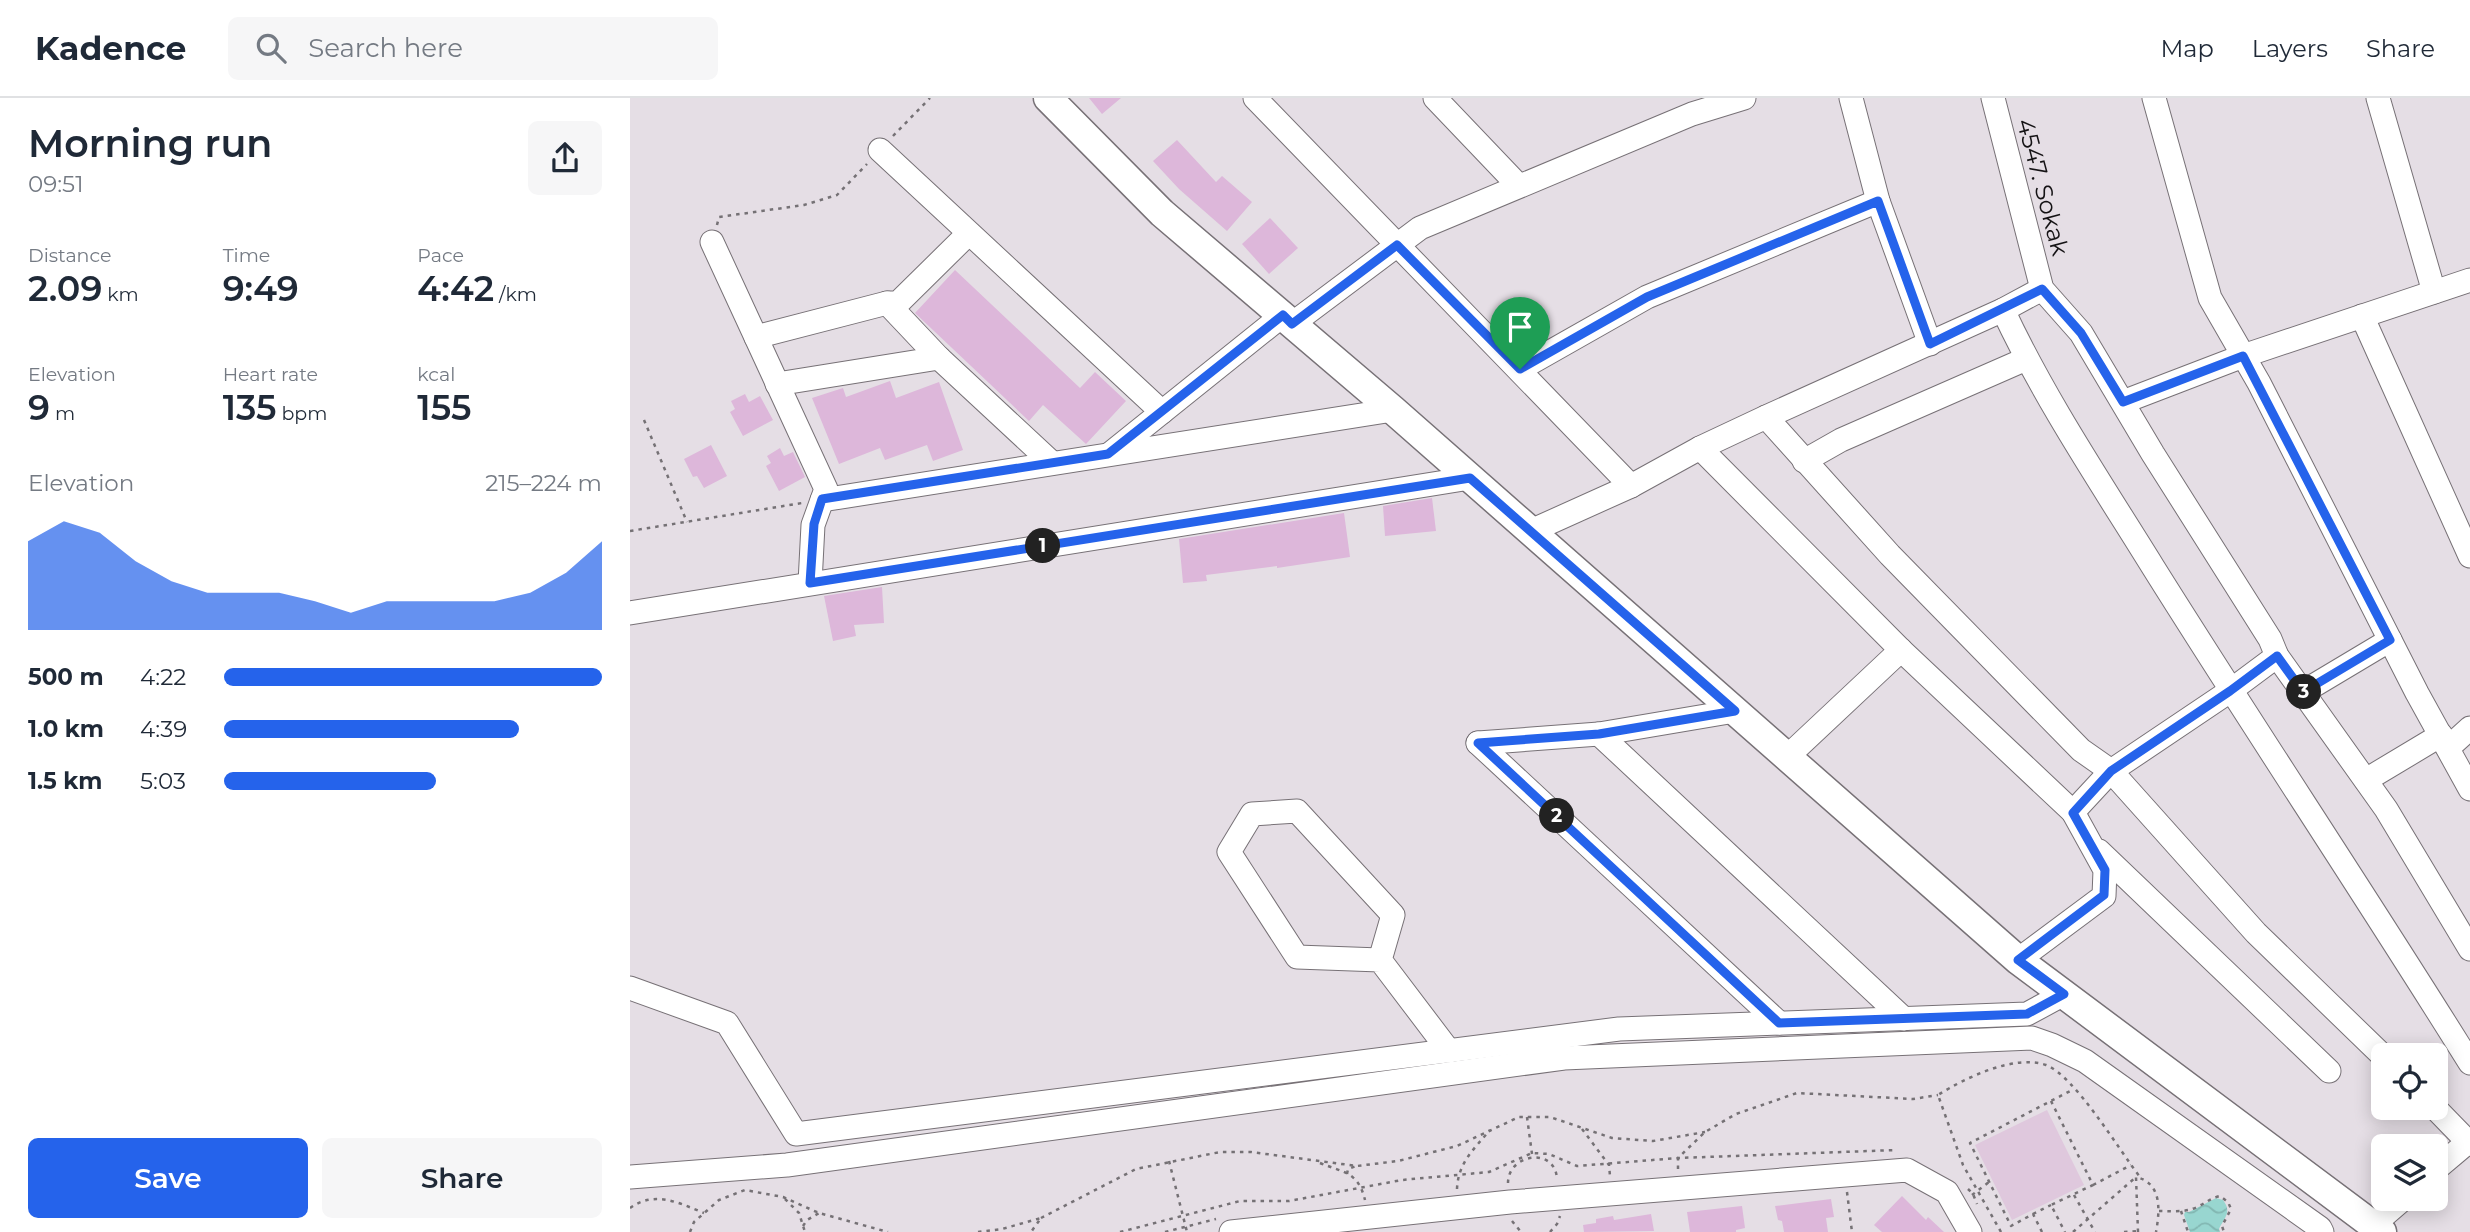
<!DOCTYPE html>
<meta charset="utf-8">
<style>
body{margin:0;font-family:Montserrat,sans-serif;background:#f6f6f7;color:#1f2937;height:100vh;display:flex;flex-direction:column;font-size:26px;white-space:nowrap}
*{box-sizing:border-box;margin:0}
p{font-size:23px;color:#747a83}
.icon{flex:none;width:38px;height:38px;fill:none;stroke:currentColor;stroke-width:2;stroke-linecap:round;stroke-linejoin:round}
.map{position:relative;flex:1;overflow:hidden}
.drawer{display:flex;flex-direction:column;background:#fff;width:630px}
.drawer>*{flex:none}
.buttons{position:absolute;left:1741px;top:945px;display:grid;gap:14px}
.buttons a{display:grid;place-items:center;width:77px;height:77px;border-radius:10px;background:#fff;box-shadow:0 4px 18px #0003;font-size:35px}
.pin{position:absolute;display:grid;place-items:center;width:60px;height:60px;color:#fff;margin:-72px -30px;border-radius:50% 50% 50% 0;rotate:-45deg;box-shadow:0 0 7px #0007}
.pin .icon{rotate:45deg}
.km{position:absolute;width:35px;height:35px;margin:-18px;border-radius:50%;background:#222;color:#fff;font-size:19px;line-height:35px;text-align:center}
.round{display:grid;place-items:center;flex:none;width:74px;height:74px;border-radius:10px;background:#f6f6f7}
.head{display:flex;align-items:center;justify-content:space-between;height:119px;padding:0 28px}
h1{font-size:38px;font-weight:600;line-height:52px}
.metrics{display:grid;grid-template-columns:repeat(3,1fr);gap:10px;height:119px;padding:7px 28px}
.metrics div{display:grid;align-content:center}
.metrics b{font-size:35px;font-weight:600}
.metrics small{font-size:19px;font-weight:400}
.metrics p{font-size:19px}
.chart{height:196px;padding:14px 28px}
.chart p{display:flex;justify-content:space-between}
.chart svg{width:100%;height:126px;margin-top:7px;fill:#2563eb;opacity:.7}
.cta{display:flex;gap:14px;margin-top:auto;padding:14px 28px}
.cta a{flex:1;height:80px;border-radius:10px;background:#2563eb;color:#fff;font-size:28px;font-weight:600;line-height:80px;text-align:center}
.cta a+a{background:#f6f6f7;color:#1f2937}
ul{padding:0 28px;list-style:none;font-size:23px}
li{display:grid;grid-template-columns:112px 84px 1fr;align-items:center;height:52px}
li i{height:18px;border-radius:9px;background:#2563eb}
header{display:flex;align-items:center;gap:42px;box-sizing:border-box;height:98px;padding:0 35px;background:#fff;border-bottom:2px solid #e0e1e3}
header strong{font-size:33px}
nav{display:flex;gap:38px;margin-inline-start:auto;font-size:24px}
.search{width:490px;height:63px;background:#f6f6f7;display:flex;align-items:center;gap:18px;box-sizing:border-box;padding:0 24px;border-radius:10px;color:#747a83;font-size:26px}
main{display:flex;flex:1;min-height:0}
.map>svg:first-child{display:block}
.grass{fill:#dfc8dd}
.water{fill:url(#water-waves)}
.building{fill:#ddb7da}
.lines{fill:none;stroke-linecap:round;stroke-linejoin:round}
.minor-casing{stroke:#777176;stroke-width:25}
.major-casing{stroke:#777176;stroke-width:31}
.path{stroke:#757175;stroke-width:2.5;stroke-dasharray:3.5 5;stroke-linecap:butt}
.minor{stroke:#fff;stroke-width:23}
.major{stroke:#fff;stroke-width:28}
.route-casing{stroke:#fff;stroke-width:14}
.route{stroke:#2563eb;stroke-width:9}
.labels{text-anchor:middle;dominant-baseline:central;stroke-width:5;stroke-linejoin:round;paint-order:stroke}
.street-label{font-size:24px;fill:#141214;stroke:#e5dee5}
</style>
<header>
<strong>Kadence</strong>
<div class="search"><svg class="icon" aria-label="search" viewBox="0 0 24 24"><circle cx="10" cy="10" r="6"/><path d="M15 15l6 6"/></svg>Search here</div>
<nav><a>Map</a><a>Layers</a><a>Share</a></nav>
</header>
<main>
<section class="drawer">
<div class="head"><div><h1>Morning run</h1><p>09:51</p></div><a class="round"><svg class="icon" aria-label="share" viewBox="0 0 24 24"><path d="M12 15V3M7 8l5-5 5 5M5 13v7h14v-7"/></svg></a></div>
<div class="metrics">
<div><p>Distance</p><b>2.09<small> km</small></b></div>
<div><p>Time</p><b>9:49</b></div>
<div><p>Pace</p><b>4:42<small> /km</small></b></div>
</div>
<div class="metrics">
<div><p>Elevation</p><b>9<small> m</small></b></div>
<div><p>Heart rate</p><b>135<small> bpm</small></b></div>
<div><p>kcal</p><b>155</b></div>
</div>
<div class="chart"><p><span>Elevation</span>215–224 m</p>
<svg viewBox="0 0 160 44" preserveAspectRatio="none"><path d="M0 44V13L10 6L20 10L30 20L40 27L50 31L60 31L70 31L80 34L90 38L100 34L110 34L120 34L130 34L140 31L150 24L160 13V44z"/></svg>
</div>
<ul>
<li><b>500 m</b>4:22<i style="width:100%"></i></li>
<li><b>1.0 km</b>4:39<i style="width:78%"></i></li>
<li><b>1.5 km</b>5:03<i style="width:56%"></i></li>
</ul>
<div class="cta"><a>Save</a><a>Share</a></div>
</section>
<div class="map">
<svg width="1840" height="1134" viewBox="0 0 1840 1134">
<defs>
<pattern id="water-waves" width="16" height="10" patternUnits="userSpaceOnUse" patternTransform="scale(1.75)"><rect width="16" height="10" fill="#98d6d0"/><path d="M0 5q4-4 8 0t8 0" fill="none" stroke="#82b7b2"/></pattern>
</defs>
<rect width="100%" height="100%" fill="#e5dee5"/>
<polygon class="grass" points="1417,1012 1454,1087 1382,1122 1345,1047"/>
<path class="water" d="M1586,1100l7,2c9,12 2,17 -4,29l1,3h-30l-6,-17 1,-3h4z"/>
<g class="building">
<polygon points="459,0 491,0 472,16"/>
<polygon points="547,42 586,84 592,78 622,104 597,133 549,91 523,63"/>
<polygon points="640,120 668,150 639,176 612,146"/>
<polygon points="325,172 450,290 465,274 496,303 456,346 413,307 399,323 285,215"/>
<polygon points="260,283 266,300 309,284 333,352 303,363 297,347 255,362 250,350 209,366 182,300 213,290 216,299"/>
<polygon points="115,296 119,304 130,298 143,322 113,338 100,314 105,311 101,303"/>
<polygon points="81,347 97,378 74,390 67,378 63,379 54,361"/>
<polygon points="150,350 154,358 163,354 175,379 149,393 136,368 141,365 137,358"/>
<polygon points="802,400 806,433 755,438 753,408"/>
<polygon points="714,415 720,459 647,470 647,468 576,477 577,483 553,485 549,441"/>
<polygon points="252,489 254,525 224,527 226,538 203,543 194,498"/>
<polygon points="1272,1098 1296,1122 1298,1119 1314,1134 1252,1134 1244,1127"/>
<polygon points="1201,1101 1204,1119 1196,1120 1198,1134 1154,1134 1152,1123 1148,1122 1145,1108"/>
<polygon points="1112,1108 1115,1130 1106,1132 1106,1134 1060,1134 1057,1114"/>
<polygon points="1021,1116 1024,1133 954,1134 953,1127 966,1125 966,1121 983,1118 984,1122"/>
</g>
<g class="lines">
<defs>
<g id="minor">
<polyline points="625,0 1001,388"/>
<polyline points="805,0 889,88"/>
<polyline points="1221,0 1248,103 1300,246"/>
<polyline points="1363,0 1412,191 1451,235 1523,356 1640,541 1647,558 1756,711 1840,851"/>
<polyline points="1524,0 1580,200 1629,285 1787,595 1840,691"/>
<polyline points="1748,0 1804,194"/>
<polyline points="250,52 532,314"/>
<polyline points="82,144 196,391 183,427 180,485"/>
<polyline points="257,205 309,260 422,365"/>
<path d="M1373,212c42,90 98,173 150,257 104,166 213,329 317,496"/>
<polyline points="1732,218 1840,458"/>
<polyline points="662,226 790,130 1062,16 1114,0"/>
<polyline points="126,239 257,205 268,205 338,136"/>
<polyline points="890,271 1017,199 1248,103"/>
<polyline points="147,286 309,260"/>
<polyline points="1493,304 1613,258 1840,182"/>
<polyline points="1136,319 1260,457 1451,652 1481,673 1626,835 1754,959"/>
<polyline points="1070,350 1271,552 1443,714 1475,772 1474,798 1388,862"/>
<polyline points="481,355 653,217"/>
<polyline points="1174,363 1211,342 1396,261"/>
<polyline points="192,402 763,312"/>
<polyline points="901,433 1001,388 1070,350 1136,319 1373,212 1412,191"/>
<polyline points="0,515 840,380"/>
<polyline points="1673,594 1760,542"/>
<polyline points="969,636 1274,921"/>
<polyline points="848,645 1149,925"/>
<polyline points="848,645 969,636 1105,613"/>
<polyline points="1818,650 1840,630"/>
<polyline points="1157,659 1271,552"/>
<polyline points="1736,682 1811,637"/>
<polyline points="1443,714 1481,673 1600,593 1647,558"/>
<polyline points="1469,753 1699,973"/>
<polyline points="750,862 763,817 667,713 622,716 599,754 667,859 750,862 819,953"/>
<polyline points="0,890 97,925 166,1036 989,931 1397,916 1434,896"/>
<polyline points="1805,1010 1840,1046"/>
<polyline points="1806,1071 1838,1044"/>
<polyline points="0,1079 157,1067 934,960 1402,940 1422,947 1455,963 1690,1130 1692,1134"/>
<polyline points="1743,1127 1773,1101"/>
<polyline points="601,1134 880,1104 1277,1072 1317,1094 1340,1134"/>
</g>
<polyline id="major" points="418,0 532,115 763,312 1388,862 1752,1134"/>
</defs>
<use href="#minor" class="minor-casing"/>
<use href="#major" class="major-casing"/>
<g class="path">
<polyline points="263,38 300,0"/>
<polyline points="87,127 89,119 174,107 207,97 237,66"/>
<polyline points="14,322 57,424"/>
<polyline points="0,433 172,405"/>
<polyline points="1421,1003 1463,1087 1421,1107 1435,1134"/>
<polyline points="897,1019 902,1056"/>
<polyline points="952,1031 979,1067 980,1078"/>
<polyline points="539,1063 557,1134"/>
<path d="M690,1065c25,10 38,9 45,37"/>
<polyline points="1048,1071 1048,1060 1075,1034 1106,1016 1167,995 1283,1001 1308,997"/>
<polyline points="717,1076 718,1071 726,1068"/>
<path d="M878,1085c0,-29 47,-37 49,-4"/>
<polyline points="1463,1087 1501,1067"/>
<path d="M827,1091c1,-26 17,-40 33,-59"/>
<polyline points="1338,1091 1343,1096 1347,1106"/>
<polyline points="1217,1094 1222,1134"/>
<polyline points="1342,1097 1359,1084"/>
<polyline points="1444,1097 1465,1134"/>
<polyline points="155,1101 169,1115 175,1134"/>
<path d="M0,1110c25,-18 49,-5 74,5"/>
<path d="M1529,1113c13,0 28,2 40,-5 8,-4 12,-8 21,-10l8,6 3,7 -9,17 2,6"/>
<polyline points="1551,1113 1558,1134"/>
<polyline points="1403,1116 1421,1107"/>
<polyline points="411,1120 506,1071 590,1054 621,1054 727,1068 768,1063 827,1048 889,1019 920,1019 982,1040 1023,1043 1075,1034"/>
<polyline points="882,1123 891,1134"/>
<polyline points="173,1128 177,1122 189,1115"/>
<polyline points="60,1134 64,1124 89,1102 115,1092 153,1099 189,1115 258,1134"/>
<polyline points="348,1134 372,1131 411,1120 401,1134"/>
<polyline points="490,1134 610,1103 659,1103 772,1082 859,1074 902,1055 919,1056 947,1068 1048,1060 1267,1052"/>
<polyline points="535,1134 586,1121"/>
<polyline points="920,1134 927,1126 930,1118"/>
<path d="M1371,1134l-38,-67 -25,-70c27,-17 76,-41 108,-30 29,11 73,85 94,112"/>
<polyline points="1412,1134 1403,1116 1381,1128 1340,1045 1444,991"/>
<polyline points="1443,1134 1506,1079"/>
<polyline points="1494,1134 1508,1133"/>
<path d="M1508,1134l-2,-55c26,6 24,33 20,55"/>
</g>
<use href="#minor" class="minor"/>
<use href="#major" class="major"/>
</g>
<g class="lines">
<defs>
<polygon id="route" points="1248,103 1300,246 1412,191 1451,235 1493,304 1613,258 1760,542 1673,594 1647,558 1600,593 1481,673 1443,715 1475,772 1474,797 1388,862 1434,896 1397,916 1149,925 848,645 969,636 1105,613 840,380 180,485 184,426 192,401 478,356 653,217 662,226 767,147 890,271 1017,199"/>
</defs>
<use href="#route" class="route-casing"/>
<use href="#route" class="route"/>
</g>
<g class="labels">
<g class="street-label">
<text transform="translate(1413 89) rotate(75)">4547. Sokak</text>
</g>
</g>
</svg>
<div class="buttons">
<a><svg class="icon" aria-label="locate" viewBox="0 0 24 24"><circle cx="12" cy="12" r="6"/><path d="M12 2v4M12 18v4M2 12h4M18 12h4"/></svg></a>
<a><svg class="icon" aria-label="layers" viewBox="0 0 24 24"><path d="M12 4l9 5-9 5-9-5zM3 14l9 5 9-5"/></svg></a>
</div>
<div class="pin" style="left:890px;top:271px;background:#1e9e55"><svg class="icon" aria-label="arrive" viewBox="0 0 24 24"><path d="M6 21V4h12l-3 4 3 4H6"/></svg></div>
<b class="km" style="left:413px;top:448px">1</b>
<b class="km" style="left:927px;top:718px">2</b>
<b class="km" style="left:1674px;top:594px">3</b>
</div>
</main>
